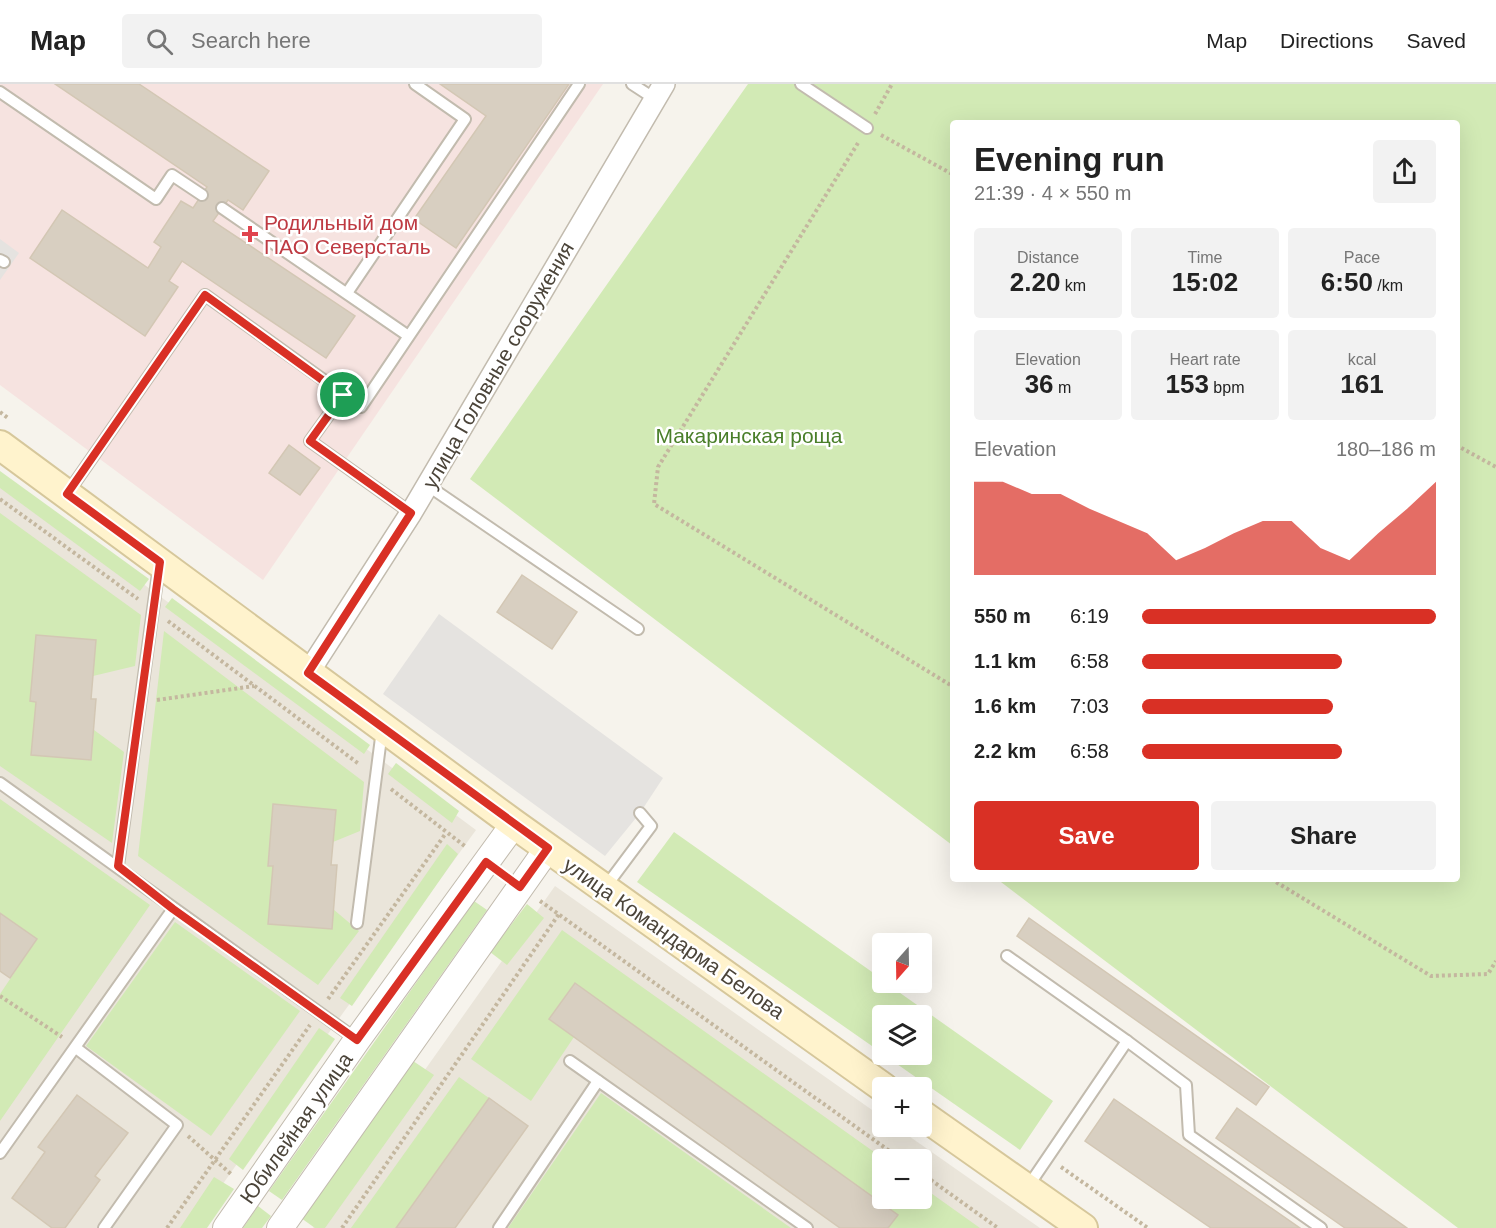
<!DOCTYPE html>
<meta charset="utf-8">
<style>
body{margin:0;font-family:Helvetica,sans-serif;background:#f2f2f2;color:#222;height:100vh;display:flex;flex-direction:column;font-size:22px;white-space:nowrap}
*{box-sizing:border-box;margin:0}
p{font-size:20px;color:#767676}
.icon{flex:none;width:33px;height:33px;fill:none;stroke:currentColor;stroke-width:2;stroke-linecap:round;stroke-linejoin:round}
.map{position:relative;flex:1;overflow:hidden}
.drawer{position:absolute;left:950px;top:36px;width:510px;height:762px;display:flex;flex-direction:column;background:#fff;border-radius:6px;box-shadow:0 6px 24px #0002}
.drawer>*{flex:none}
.needle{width:39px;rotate:200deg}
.buttons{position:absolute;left:872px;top:849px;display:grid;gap:12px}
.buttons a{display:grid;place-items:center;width:60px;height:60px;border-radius:6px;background:#fff;box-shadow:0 6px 24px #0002;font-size:30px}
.pin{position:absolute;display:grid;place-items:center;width:51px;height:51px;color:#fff;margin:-26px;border:3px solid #fff;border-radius:50%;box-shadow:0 2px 6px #0007}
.round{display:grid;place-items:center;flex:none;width:63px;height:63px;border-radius:6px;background:#f2f2f2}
.headline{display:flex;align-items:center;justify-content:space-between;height:102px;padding:0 24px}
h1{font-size:33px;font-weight:600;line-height:45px}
.metrics{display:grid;grid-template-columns:repeat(3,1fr);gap:9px;height:102px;padding:6px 24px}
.metrics div{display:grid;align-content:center;border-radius:6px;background:#f2f2f2;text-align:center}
.metrics b{font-size:26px;font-weight:600}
.metrics small{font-size:16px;font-weight:400}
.metrics p{font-size:16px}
.chart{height:168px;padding:12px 24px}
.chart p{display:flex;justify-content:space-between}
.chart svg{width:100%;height:108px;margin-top:6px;fill:#d93025;opacity:.7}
.action{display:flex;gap:12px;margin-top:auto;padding:12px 24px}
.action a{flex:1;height:69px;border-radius:6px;background:#d93025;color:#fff;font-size:24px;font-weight:600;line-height:69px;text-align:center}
.action a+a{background:#f2f2f2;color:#222}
ul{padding:0 24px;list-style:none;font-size:20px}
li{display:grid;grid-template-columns:96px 72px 1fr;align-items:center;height:45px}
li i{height:15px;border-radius:8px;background:#d93025}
header{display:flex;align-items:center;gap:36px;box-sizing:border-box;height:84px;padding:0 30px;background:#fff;border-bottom:2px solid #e0e0e0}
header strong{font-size:28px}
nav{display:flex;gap:33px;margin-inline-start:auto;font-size:21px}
.search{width:420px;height:54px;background:#f2f2f2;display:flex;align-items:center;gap:15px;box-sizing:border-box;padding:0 21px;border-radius:6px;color:#767676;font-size:22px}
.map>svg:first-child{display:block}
.residential{fill:#eae5da;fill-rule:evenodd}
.medical{fill:#f6e3e0}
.green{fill:#d2eab5}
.parking{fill:#e5e3e0}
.building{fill:#d8cfc1;stroke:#d3c7b4;stroke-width:1.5}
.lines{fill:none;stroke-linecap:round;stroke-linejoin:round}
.service-casing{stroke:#c2bbae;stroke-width:14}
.minor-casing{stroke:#c2bbae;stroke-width:24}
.tertiary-casing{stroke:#c2bbae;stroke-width:28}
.secondary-casing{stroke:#d6c79b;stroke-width:32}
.path{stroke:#c4b79f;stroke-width:4;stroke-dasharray:3 3;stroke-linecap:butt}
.service{stroke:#fff;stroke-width:10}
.minor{stroke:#fff;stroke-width:21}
.tertiary{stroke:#fff;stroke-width:26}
.secondary{stroke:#fff3cd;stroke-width:28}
.route-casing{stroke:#fff;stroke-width:12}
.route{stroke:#d93025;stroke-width:8}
.health-dot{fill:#e0444e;stroke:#fff;stroke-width:2}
.labels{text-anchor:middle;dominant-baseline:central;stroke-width:5;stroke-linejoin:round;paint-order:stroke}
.health-label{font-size:21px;fill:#be3a42;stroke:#fff;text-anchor:start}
.street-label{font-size:21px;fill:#4b4439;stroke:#fff}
.park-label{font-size:21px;fill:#4a7f2a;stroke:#fff}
</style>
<header>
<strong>Map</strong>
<div class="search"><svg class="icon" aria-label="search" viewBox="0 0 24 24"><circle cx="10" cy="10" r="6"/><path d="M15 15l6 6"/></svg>Search here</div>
<nav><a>Map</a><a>Directions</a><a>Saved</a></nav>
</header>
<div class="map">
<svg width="1496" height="1144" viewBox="0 0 1496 1144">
<rect width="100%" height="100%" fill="#f6f3ec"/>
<g class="residential">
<polygon points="0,394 476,746 335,940 192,1144 0,1144"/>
<path d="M555,802l327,231v9l14,1 144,101h-727zM882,1076h39v38h-39z"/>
</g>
<polygon class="medical" points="0,0 603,0 263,496 0,301"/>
<g class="green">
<polygon points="748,0 1496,0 1496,1144 1458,1144 997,795 1456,795 1456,39 952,39 952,761 470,395"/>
<polygon points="0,387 149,495 140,507 0,404"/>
<polygon points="0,429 141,531 135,582 93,592 96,556 36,551 30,617 36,618 31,671 91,676 94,646 124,668 112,759 0,682"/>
<polygon points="172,514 370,661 364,670 165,523"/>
<polygon points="164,547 364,698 360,747 333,758 336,726 273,720 268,781 273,782 268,840 331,845 333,825 359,847 318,901 138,772"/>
<polygon points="396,679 459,727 452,739 388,690"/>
<polygon points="0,715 150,821 0,1037 0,910 37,855 0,829"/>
<polygon points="674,748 882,895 882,898 886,899 1053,1017 1020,1066 884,971 921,970 921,932 882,932 882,969 637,798"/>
<polygon points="447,760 458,770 352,922 340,914"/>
<polygon points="474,817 487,826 282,1116 269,1107"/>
<polygon points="527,820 544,834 507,881 490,868"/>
<polygon points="175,838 300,927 211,1052 86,962"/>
<polygon points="562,846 884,1075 882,1114 921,1114 921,1102 980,1144 888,1144 897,1131 575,899 549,935 574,953 531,1017 471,975"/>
<polygon points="319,944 335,955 243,1086 229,1075"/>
<polygon points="413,977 434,991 325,1144 315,1144 301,1134"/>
<polygon points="459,993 489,1014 396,1144 351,1144"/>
<polygon points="601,1009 791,1144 508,1144"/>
<polygon points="214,1093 234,1105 207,1144 180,1144"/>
<polygon points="258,1122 271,1132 262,1144 243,1144"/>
</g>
<g class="parking">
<polygon points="0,155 19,169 0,196"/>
<polygon points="439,530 663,694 640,729 605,772 383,610"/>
</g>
<g class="building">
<polygon points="55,0 139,0 269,87 243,126 228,116 213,137 355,232 326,274 182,177 169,197 178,203 145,252 30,174 62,126 148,184 161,163 154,158 181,117 193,124 207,103"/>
<polygon points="440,0 569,0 456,164 414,135 486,32"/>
<polygon points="289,361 320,384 300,411 269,389"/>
<polygon points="522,491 577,528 552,565 497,528"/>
<polygon points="36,551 96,556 91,615 96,615 91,676 31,671 36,618 30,617"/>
<polygon points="273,720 336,726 331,781 337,781 332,845 268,840 273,782 268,782"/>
<polygon points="0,829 37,855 10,894 0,887"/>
<polygon points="1029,834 1269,1003 1256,1021 1017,852"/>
<polygon points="575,899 898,1131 888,1144 840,1144 549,935"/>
<polygon points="77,1011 128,1049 95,1092 100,1096 65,1144 52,1144 12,1114 45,1068 38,1063"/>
<polygon points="489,1014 528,1042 455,1144 396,1144"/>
<polygon points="1114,1015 1300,1144 1211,1144 1160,1109 1085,1057"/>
<polygon points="1237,1024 1407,1144 1345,1144 1216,1054"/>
</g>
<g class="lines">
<defs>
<g id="service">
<polyline points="632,0 655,15"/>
<polyline points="801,0 867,44"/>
<polyline points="0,8 156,115 172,91 202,111"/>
<polyline points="222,124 407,251"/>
<polyline points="0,176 4,178"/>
<polyline points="347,209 465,35 415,0"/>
<polyline points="343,311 310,357 411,429"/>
<polyline points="427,401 638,545"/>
<polyline points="67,410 205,211 361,323 579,0"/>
<polyline points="0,699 356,955"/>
<polyline points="118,782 159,482"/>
<polyline points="604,805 651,742 640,729"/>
<polyline points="357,839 382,646"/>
<polyline points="1007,872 1127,957"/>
<polyline points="76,964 177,1041 104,1144"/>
<polyline points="570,977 807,1144"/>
<polyline points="0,1069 173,825"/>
<polyline points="1027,1104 1127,957 1186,1001 1189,1051 1321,1144"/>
<polyline points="499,1144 598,997"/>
</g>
<polyline id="minor" points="308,589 411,429 664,0"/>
<g id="tertiary">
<polyline points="226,1144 357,956 514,740"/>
<polyline points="280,1144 548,764"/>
</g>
<g id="secondary">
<polyline points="0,361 514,740 884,1004"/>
<polyline points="921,1030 1083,1144"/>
</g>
</defs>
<use href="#service" class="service-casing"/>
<use href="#minor" class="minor-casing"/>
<use href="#tertiary" class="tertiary-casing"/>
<use href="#secondary" class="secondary-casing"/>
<g class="path">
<polyline points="875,30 892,0"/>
<polyline points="881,51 952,90"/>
<polyline points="858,59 658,383 654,420 952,602"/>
<polyline points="0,328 8,334"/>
<polyline points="1456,361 1496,383"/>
<polyline points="0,415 138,515"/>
<polyline points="168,537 359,680"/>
<polyline points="157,616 254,602"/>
<polyline points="391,705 466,763"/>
<polyline points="1271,795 1431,892 1488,890 1496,877"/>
<polyline points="540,817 902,1076"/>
<polyline points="0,912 62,953"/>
<polyline points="328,915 446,749"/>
<polyline points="188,1052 232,1091"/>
<polyline points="1061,1083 1148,1144"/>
<polyline points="921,1089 998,1144"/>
<polyline points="167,1144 310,941"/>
<polyline points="342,1144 559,830"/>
</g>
<use href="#service" class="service"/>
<use href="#minor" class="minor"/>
<use href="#tertiary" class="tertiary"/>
<use href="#secondary" class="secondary"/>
</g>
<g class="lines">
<defs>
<polygon id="route" points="205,211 343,311 310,357 411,429 308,589 548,764 520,803 486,778 357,956 173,825 118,782 160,478 67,410"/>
</defs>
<use href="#route" class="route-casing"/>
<use href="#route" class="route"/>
</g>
<path class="health-dot" d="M247 141h6v6h6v6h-6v6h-6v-6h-6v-6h6z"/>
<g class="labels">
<g class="health-label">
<text x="264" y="138">Родильный дом<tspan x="264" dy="24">ПАО Северсталь</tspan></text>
</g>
<g class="street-label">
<text transform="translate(498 281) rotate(-60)">улица Головные сооружения</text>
<text transform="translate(674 854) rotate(35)">улица Командарма Белова</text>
<text transform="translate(296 1044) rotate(-55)">Юбилейная улица</text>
</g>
<g class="park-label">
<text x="749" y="351">Макаринская роща</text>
</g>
</g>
</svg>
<div class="buttons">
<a><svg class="needle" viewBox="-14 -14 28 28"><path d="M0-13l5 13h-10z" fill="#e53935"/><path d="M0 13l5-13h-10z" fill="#767676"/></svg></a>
<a><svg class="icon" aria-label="layers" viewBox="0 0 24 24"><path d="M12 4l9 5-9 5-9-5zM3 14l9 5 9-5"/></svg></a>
<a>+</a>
<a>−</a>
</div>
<div class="pin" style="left:343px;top:311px;background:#1e9e55"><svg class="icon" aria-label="arrive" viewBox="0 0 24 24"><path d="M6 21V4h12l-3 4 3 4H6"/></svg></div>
<section class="drawer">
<div class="headline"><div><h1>Evening run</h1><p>21:39 · 4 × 550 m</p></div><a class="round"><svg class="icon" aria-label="share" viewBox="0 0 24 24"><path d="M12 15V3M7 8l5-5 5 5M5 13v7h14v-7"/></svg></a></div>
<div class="metrics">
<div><p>Distance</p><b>2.20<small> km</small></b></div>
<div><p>Time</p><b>15:02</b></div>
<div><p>Pace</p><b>6:50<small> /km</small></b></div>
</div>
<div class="metrics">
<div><p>Elevation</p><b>36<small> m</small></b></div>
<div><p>Heart rate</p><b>153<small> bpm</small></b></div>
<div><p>kcal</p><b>161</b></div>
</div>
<div class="chart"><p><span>Elevation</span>180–186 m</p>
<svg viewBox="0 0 160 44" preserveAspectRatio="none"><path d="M0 44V6L10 6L20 11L30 11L40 17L50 22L60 27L70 38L80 33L90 27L100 22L110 22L120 33L130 38L140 27L150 17L160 6V44z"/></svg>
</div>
<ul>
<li><b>550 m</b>6:19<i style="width:100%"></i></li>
<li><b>1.1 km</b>6:58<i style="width:68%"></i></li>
<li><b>1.6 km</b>7:03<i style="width:65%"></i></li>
<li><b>2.2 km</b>6:58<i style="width:68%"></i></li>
</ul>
<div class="action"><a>Save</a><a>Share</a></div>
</section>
</div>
